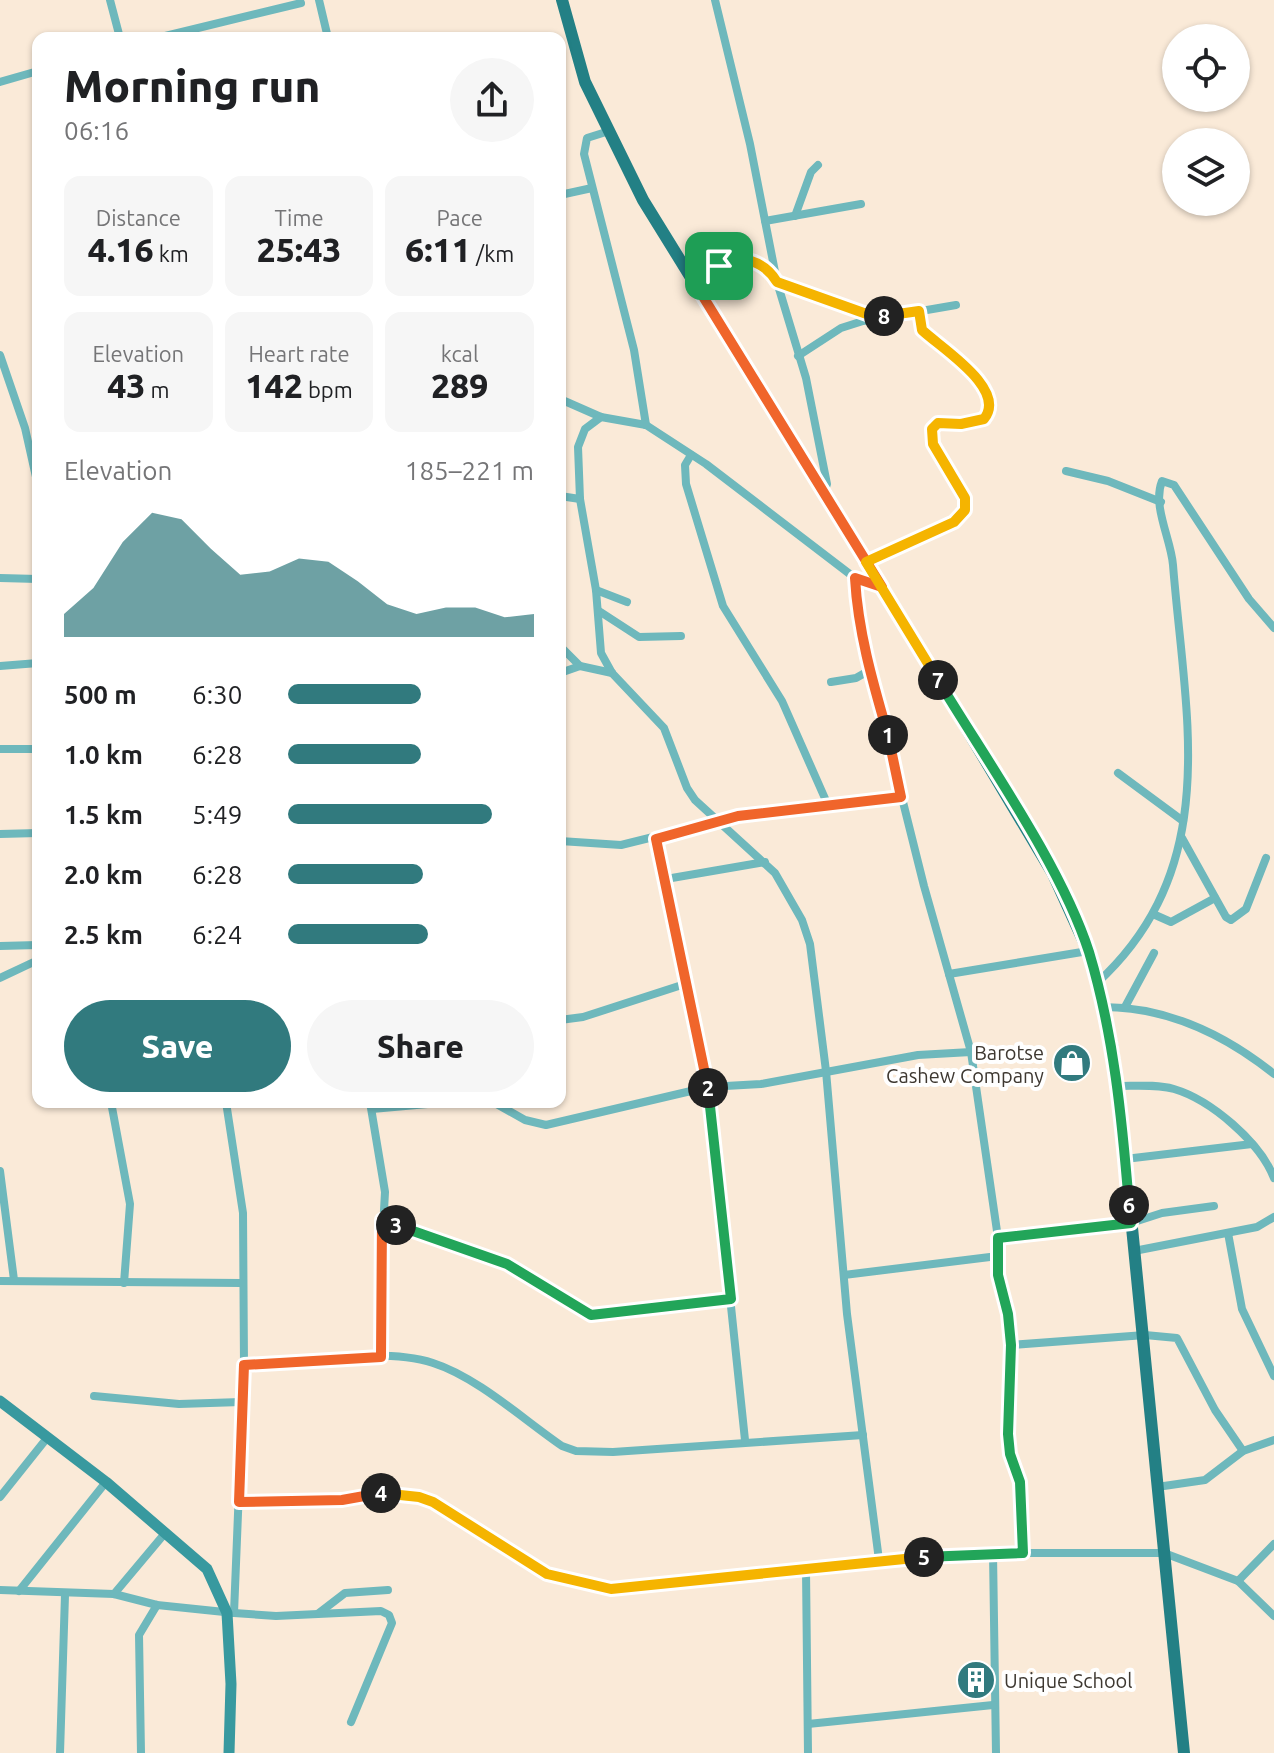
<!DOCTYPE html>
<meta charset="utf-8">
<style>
body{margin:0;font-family:Ubuntu,sans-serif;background:#f6f6f6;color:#202124;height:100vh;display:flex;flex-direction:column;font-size:30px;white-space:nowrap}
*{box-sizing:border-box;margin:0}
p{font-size:26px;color:#757577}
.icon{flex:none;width:44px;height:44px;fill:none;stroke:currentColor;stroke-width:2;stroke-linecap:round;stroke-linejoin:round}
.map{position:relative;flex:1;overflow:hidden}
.sheet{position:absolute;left:32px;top:32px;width:534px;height:1076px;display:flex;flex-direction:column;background:#fff;border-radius:16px;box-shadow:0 2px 6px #0004}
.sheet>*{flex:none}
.buttons{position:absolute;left:1162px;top:24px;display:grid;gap:16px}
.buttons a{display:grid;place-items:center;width:88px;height:88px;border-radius:50%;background:#fff;box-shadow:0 2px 6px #0004;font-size:40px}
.pin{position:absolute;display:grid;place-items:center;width:68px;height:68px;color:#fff;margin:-34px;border-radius:16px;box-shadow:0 4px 12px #0006}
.km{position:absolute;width:40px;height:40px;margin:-20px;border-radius:50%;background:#222;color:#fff;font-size:22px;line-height:40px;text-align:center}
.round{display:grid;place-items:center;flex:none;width:84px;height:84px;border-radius:42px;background:#f6f6f6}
.head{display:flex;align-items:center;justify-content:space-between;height:136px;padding:0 32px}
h1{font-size:44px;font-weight:800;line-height:60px}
.figures{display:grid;grid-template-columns:repeat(3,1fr);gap:12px;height:136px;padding:8px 32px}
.figures div{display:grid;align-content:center;border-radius:16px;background:#f6f6f6;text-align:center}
.figures b{font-size:34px;font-weight:800}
.figures small{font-size:22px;font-weight:400}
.figures p{font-size:22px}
.chart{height:224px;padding:16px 32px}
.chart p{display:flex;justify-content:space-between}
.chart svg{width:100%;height:144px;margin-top:8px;fill:#317a7e;opacity:.7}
.cta{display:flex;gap:16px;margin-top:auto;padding:16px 32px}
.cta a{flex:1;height:92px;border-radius:48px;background:#317a7e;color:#fff;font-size:32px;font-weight:800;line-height:92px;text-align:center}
.cta a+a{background:#f6f6f6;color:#202124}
ul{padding:0 32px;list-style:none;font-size:26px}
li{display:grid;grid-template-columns:128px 96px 1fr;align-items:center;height:60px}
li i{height:20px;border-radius:10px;background:#317a7e}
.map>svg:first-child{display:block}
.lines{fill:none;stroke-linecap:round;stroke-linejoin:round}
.street{stroke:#6eb8bc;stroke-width:8}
.secondary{stroke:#38999f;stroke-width:11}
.primary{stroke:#238085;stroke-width:12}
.split-1-casing{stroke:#fff;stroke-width:16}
.split-2-casing{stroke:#fff;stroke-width:16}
.split-3-casing{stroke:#fff;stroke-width:16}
.split-4-casing{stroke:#fff;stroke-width:16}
.split-5-casing{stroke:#fff;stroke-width:16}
.split-6-casing{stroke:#fff;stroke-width:16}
.split-7-casing{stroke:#fff;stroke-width:16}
.split-8-casing{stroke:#fff;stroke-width:16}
.split-9-casing{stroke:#fff;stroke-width:16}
.split-1{stroke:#f0652b;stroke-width:10}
.split-2{stroke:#f0652b;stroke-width:10}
.split-3{stroke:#22a559;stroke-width:10}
.split-4{stroke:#f0652b;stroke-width:10}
.split-5{stroke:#f5b400;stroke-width:10}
.split-6{stroke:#22a559;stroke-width:10}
.split-7{stroke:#22a559;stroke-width:10}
.split-8{stroke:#f5b400;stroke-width:10}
.split-9{stroke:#f5b400;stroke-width:10}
.labels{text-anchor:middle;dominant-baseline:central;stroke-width:8;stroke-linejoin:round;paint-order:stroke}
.poi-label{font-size:20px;fill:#3e3831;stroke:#fff;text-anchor:end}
</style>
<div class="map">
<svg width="1274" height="1753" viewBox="0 0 1274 1753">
<rect width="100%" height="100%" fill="#faead8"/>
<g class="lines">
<g class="street">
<polyline points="110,0 120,38"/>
<polyline points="319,0 328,38"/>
<polyline points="715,0 750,144 777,282 806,378 827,484 824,493"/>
<polyline points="157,38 301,3"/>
<polyline points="0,82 38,71"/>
<polyline points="606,132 587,138 584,154 634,350 646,425"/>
<polyline points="560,195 592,188"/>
<polyline points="795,216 811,172 818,165"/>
<polyline points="765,221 861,204"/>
<polyline points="699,290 726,262 754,261 770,270 777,282 875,317"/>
<polyline points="0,355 25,428 38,486"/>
<polyline points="798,356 841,328 863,321 956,305"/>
<polyline points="560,399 601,417 646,425 706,464 855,578 882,587"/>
<polyline points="601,417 585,429 578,447 580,499 596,590 601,653 612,673 664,728 687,788 695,800 775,873 802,920 810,944 826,1071 847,1314 879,1560"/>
<polyline points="691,455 685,465 686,484 723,606 782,701 827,803"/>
<polyline points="1066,471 1108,481 1161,502"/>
<polyline points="560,496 580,499"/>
<path d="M866,562l88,-40 11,-12v-12l-32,-54 -1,-15 6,-6 23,1 23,-5c24,-30 -43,-71 -62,-89l-3,-19"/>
<polyline points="0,578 38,579"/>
<polyline points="855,578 856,606 870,670 924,886 971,1052 998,1238 998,1275 1008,1314 1011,1345 1008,1434 1010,1454 1020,1482 1023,1553"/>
<polyline points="596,590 627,602"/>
<polyline points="599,611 639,637 681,636"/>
<polyline points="560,646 580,666 612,673"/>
<polyline points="0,666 38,663"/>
<polyline points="560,673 580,666"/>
<polyline points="831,682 856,678 870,670"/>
<polyline points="0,749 38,749"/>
<polyline points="1118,773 1183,821"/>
<polyline points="0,834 38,833"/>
<polyline points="1182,838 1226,917 1231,920 1246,909 1266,858"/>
<polyline points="656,839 666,879"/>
<polyline points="560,841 621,845 738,816 901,797"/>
<polyline points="1153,914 1171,922 1215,898"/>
<polyline points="0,946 38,945"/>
<polyline points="949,974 1088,951"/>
<polyline points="0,978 38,960"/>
<path d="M1097,983c127,-117 88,-266 76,-418 -2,-26 -21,-59 -11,-84l12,4 75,114 25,29"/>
<path d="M1103,1007c65,0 121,27 171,67"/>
<polyline points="1125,1007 1154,953"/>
<polyline points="560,1020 583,1017 688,983"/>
<path d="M1118,1086c18,0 38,-2 56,3 37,11 86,53 100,89"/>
<polyline points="111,1102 130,1204 124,1283"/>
<polyline points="370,1102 385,1192 380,1283 381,1357"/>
<polyline points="493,1102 525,1120 546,1125 708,1087 761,1084 918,1055 971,1052"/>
<polyline points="372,1109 450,1102"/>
<polyline points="1125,1159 1252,1144"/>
<polyline points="0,1171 14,1280"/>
<polyline points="382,1220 507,1264 591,1315 731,1299"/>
<polyline points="1228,1233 1242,1309 1274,1376"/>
<polyline points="998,1238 1131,1223 1162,1213 1214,1206"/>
<polyline points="1134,1251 1257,1227 1274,1217"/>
<polyline points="844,1275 998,1256"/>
<polyline points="0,1281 241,1283"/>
<polyline points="1011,1345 1145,1335 1177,1338 1215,1410 1243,1451"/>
<path d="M244,1365c56,-2 136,-19 189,-2 44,14 91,57 129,83l14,5 37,1 250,-17"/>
<polyline points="94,1396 179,1404 241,1402"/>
<polyline points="745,1440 708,1087 666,879 765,862"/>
<polyline points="1157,1487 1205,1480 1243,1451 1274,1440"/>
<polyline points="0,1497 47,1438"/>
<polyline points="239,1502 342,1500 372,1493 419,1497 445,1508 547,1574 611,1589 879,1560 1023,1553 1164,1553 1238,1581 1274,1544"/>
<polyline points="993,1553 996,1753"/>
<polyline points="806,1570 808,1753"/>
<polyline points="1238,1581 1274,1616"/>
<polyline points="0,1590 114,1594 157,1605 234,1613 244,1365 243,1213 226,1102"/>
<polyline points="19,1591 106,1482"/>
<polyline points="114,1594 166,1532"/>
<polyline points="234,1613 276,1616 381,1611 389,1615 392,1623 351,1722"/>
<polyline points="319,1613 345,1593 388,1590"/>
<polyline points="808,1724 993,1705"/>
<polyline points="60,1753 65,1595"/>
<polyline points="141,1753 139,1635 157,1605"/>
</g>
<polyline class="secondary" points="0,1401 106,1482 207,1569 227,1613 231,1684 229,1753"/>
<polyline class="primary" points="562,0 585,82 643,200 882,587 1053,874 1088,951 1112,1044 1118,1086 1184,1753"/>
</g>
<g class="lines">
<defs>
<path id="split-1" d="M719,266l-20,24 183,297 -27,-9c3,54 18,105 33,157"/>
<polyline id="split-2" points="708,1088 656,839 738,816 901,797 888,735"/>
<polyline id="split-3" points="396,1225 507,1264 591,1315 731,1299 708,1088"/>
<polyline id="split-4" points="381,1493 342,1500 239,1502 244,1365 381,1357 382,1220 396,1225"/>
<polyline id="split-5" points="381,1493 419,1497 433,1502 547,1574 611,1589 924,1557"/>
<polyline id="split-6" points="924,1557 1023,1553 1020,1482 1010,1454 1008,1434 1011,1345 1008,1314 998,1275 998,1238 1131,1223 1129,1205"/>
<path id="split-7" d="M938,680c48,80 123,185 151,272 25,83 33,167 40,253"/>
<path id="split-8" d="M884,316l35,-5 3,19c19,18 86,59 62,89l-23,5 -23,-1 -6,6 1,15 32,54v12l-11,12 -88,40 72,118"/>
<path id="split-9" d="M719,266c22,-14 46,-4 58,16l98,35 9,-1"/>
</defs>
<use href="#split-1" class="split-1-casing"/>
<use href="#split-2" class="split-2-casing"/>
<use href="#split-3" class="split-3-casing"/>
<use href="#split-4" class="split-4-casing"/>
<use href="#split-5" class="split-5-casing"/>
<use href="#split-6" class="split-6-casing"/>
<use href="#split-7" class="split-7-casing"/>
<use href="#split-8" class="split-8-casing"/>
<use href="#split-9" class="split-9-casing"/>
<use href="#split-1" class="split-1"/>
<use href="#split-2" class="split-2"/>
<use href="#split-3" class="split-3"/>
<use href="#split-4" class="split-4"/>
<use href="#split-5" class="split-5"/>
<use href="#split-6" class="split-6"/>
<use href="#split-7" class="split-7"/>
<use href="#split-8" class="split-8"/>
<use href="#split-9" class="split-9"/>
</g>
<defs>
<symbol id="shop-disc" viewBox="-11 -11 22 22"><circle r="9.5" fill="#317a7e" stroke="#fff"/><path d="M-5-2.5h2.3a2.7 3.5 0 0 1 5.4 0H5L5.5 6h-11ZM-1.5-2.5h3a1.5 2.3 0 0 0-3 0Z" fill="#fff"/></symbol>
<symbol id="building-disc" viewBox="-11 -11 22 22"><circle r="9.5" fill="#317a7e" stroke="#fff"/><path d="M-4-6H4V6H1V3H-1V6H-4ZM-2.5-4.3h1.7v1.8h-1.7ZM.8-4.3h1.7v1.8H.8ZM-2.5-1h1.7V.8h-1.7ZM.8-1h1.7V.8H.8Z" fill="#fff"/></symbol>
</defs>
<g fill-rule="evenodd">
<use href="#shop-disc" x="1050" y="1041" width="44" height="44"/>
<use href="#building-disc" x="954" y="1658" width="44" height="44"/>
</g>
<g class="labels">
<g class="poi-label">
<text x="1044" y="1052">Barotse<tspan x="1044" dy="23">Cashew Company</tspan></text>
<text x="1004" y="1680" text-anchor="start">Unique School</text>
</g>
</g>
</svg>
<div class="buttons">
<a><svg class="icon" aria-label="locate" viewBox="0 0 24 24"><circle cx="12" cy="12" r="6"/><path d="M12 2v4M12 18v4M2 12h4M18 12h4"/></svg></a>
<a><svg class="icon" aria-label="layers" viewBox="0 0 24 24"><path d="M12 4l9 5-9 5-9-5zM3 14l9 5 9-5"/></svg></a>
</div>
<div class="pin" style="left:719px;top:266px;background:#1e9e55"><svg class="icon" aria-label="arrive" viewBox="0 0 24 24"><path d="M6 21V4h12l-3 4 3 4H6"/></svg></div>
<b class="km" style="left:888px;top:735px">1</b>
<b class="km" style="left:708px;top:1088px">2</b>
<b class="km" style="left:396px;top:1225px">3</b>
<b class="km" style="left:381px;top:1493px">4</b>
<b class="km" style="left:924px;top:1557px">5</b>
<b class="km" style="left:1129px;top:1205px">6</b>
<b class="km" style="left:938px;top:680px">7</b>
<b class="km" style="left:884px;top:316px">8</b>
<section class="sheet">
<div class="head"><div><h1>Morning run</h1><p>06:16</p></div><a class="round"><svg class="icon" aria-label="share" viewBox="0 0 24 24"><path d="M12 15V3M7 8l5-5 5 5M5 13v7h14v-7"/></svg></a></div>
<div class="figures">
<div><p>Distance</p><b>4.16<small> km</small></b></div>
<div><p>Time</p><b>25:43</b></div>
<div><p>Pace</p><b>6:11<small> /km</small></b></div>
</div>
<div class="figures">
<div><p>Elevation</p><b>43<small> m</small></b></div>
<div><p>Heart rate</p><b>142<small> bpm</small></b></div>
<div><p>kcal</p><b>289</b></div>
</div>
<div class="chart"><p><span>Elevation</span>185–221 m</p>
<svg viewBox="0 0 160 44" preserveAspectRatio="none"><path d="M0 44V37L10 29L20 15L30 6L40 8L50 17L60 25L70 24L80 20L90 21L100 27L110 34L120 37L130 35L140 35L150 38L160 37V44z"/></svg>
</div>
<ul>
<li><b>500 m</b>6:30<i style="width:54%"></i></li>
<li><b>1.0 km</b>6:28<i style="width:54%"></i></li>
<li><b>1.5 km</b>5:49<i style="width:83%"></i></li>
<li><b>2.0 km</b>6:28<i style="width:55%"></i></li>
<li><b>2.5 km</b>6:24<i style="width:57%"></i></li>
</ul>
<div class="cta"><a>Save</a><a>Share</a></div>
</section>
</div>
